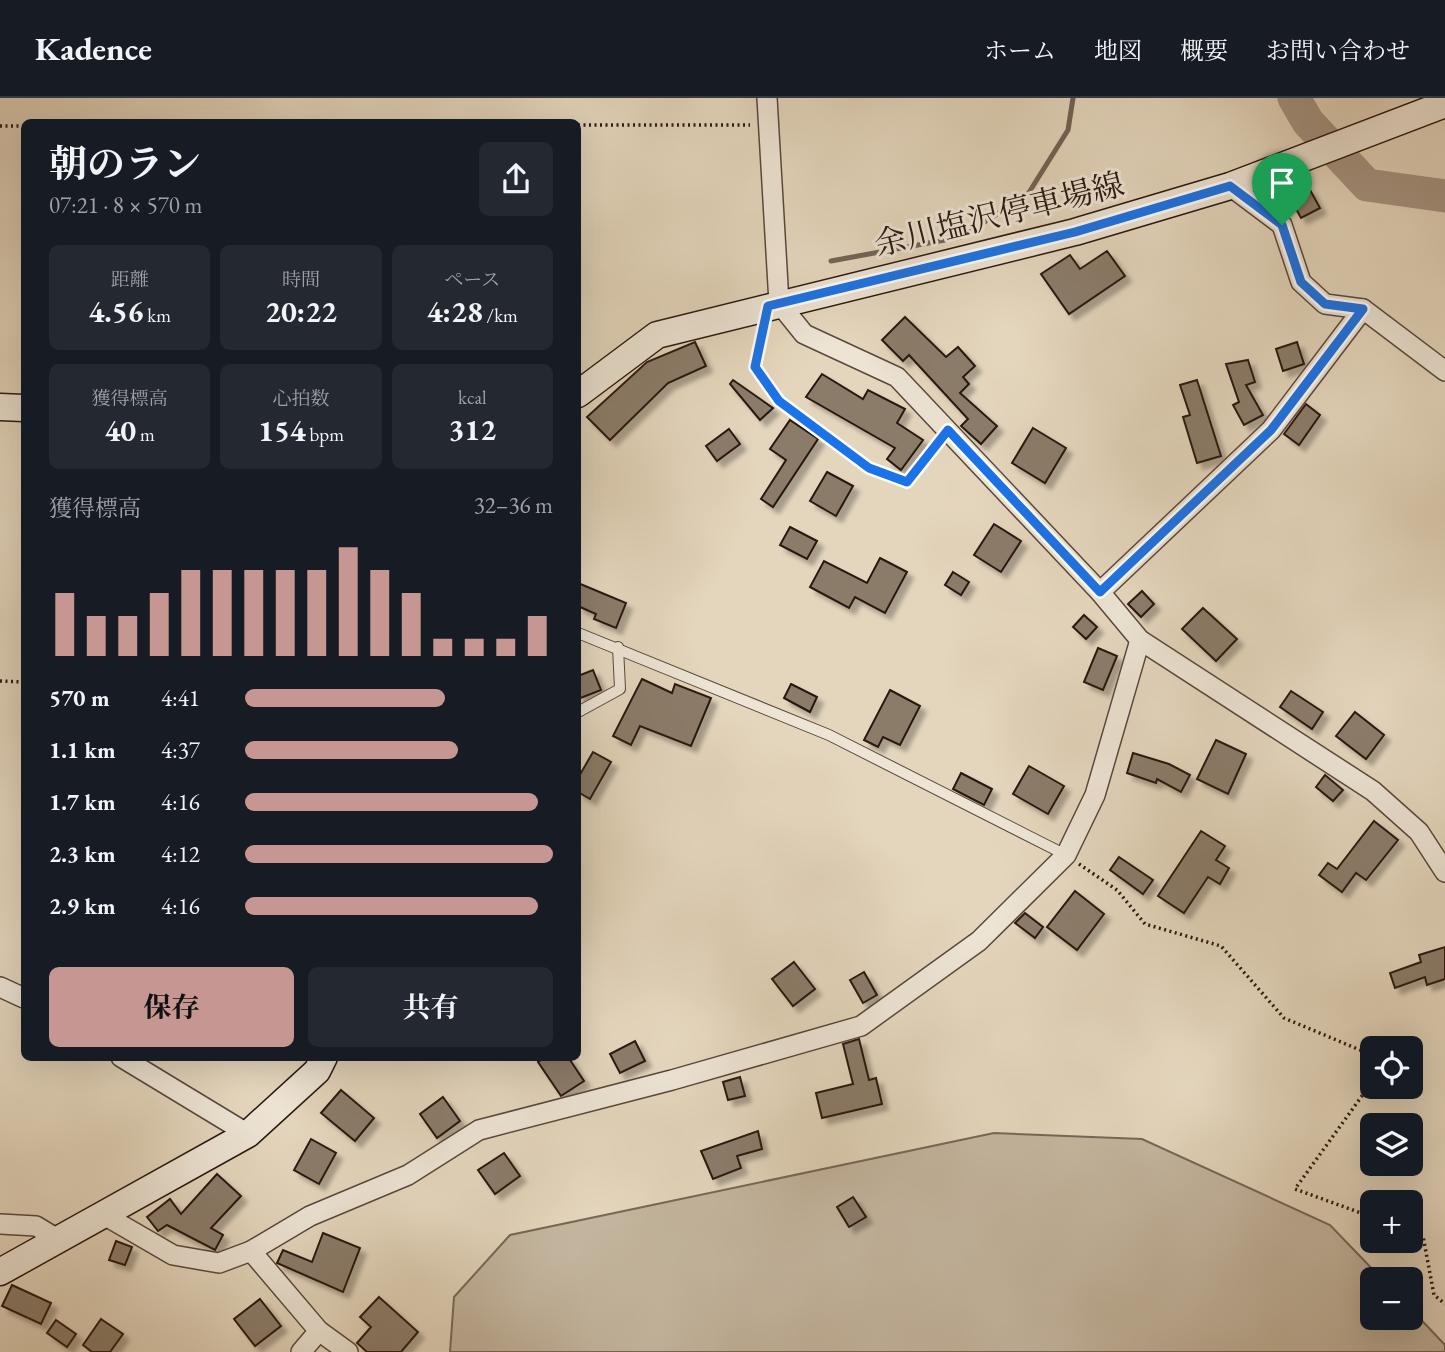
<!DOCTYPE html>
<html lang="ja">
<meta charset="utf-8">
<style>
body{margin:0;font-family:"EB Garamond","Noto Serif JP",serif;background:#242831;color:#f1f3f6;height:100vh;display:flex;flex-direction:column;font-size:26px;white-space:nowrap}
*{box-sizing:border-box;margin:0}
p{font-size:23px;color:#9ea1a6}
.icon{flex:none;width:38px;height:38px;fill:none;stroke:currentColor;stroke-width:2;stroke-linecap:round;stroke-linejoin:round}
.map{position:relative;flex:1;overflow:hidden}
.sheet{position:absolute;left:21px;top:21px;width:560px;height:942px;display:flex;flex-direction:column;background:#171b24;border-radius:10px;box-shadow:0 7px 28px #0002}
.sheet>*{flex:none}
.fabs{position:absolute;left:1360px;top:938px;display:grid;gap:14px}
.fabs a{display:grid;place-items:center;width:63px;height:63px;border-radius:10px;background:#171b24;box-shadow:0 7px 28px #0002;font-size:35px}
.pin{position:absolute;display:grid;place-items:center;width:60px;height:60px;color:#fff;margin:-72px -30px;border-radius:50% 50% 50% 0;rotate:-45deg;box-shadow:0 0 7px #0007}
.pin .icon{rotate:45deg}
.round{display:grid;place-items:center;flex:none;width:74px;height:74px;border-radius:10px;background:#242831}
.headline{display:flex;align-items:center;justify-content:space-between;height:119px;padding:0 28px}
h1{font-size:38px;font-weight:700;line-height:52px}
.stats{display:grid;grid-template-columns:repeat(3,1fr);gap:10px;height:119px;padding:7px 28px}
.stats div{display:grid;align-content:center;border-radius:10px;background:#242831;text-align:center}
.stats b{font-size:30px;font-weight:700}
.stats small{font-size:19px;font-weight:400}
.stats p{font-size:19px}
.chart{height:196px;padding:14px 28px}
.chart p{display:flex;justify-content:space-between}
.chart svg{width:100%;height:126px;margin-top:7px;stroke:#c59692;stroke-width:6}
.action{display:flex;gap:14px;margin-top:auto;padding:14px 28px}
.action a{flex:1;height:80px;border-radius:10px;background:#c59692;color:#111;font-size:28px;font-weight:700;line-height:80px;text-align:center}
.action a+a{background:#242831;color:#f1f3f6}
ul{padding:0 28px;list-style:none;font-size:23px}
li{display:grid;grid-template-columns:112px 84px 1fr;align-items:center;height:52px}
li i{height:18px;border-radius:9px;background:#c59692}
header{display:flex;align-items:center;gap:42px;box-sizing:border-box;height:98px;padding:0 35px;background:#171b24;border-bottom:2px solid #363941}
header strong{font-size:33px}
nav{display:flex;gap:38px;margin-inline-start:auto;font-size:24px}
.map>svg:first-child{display:block}
.green{fill:#c4b6a0;stroke:#776758;stroke-width:2}
.lines{fill:none;stroke-linecap:round;stroke-linejoin:round}
.stream{stroke:#746355;stroke-width:5}
.river{stroke:#a59583;stroke-width:33}
.building{fill:#8b7b6a;stroke:#2a1811;stroke-width:2;filter:url(#shadow)}
.lane-casing{stroke:#58483c;stroke-width:12}
.street-casing{stroke:#58483c;stroke-width:22}
.secondary-casing{stroke:#2a1811;stroke-width:29}
.path{stroke:#2a1811;stroke-width:3.5;stroke-dasharray:2 3.5;stroke-linecap:butt}
.lane{stroke:#ede4d4;stroke-width:10}
.street{stroke:#ede4d4;stroke-width:19}
.secondary{stroke:#ede4d4;stroke-width:26}
.route-casing{stroke:#fff;stroke-width:14}
.route{stroke:#1a73e8;stroke-width:9}
.labels{text-anchor:middle;dominant-baseline:central;stroke-width:6;stroke-linejoin:round;paint-order:stroke}
.street-label{font-size:32px;fill:#2a1811;stroke:#ede4d4}
</style>
<header>
<strong>Kadence</strong>
<nav><a>ホーム</a><a>地図</a><a>概要</a><a>お問い合わせ</a></nav>
</header>
<div class="map">
<svg width="1445" height="1254" viewBox="0 0 1445 1254">
<defs>
<filter id="shadow"><feDropShadow dx="6" dy="6" stdDeviation="2" flood-color="#0004"/></filter>
</defs>
<rect width="100%" height="100%" fill="#e4d6bd"/>
<filter id="stains"><feTurbulence type="fractalNoise" baseFrequency=".00286" numOctaves="4"/><feColorMatrix values="0 0 0 0 .2 0 0 0 0 .09 0 0 0 0 .02 0 0 0 .5 -.17"/></filter>
<radialGradient id="worn" r=".72"><stop offset=".6" stop-color="#630" stop-opacity="0"/><stop offset="1" stop-color="#630" stop-opacity=".3"/></radialGradient>
<polygon class="green" points="994,1035 1142,1041 1330,1127 1382,1181 1372,1181 1372,1220 1410,1220 1411,1211 1445,1247 1445,1254 450,1254 454,1199 510,1137"/>
<g class="lines">
<polyline class="stream" points="831,163 961,139 1028,96 1068,32 1073,0"/>
<polyline class="river" points="1294,0 1308,24 1367,87 1445,98"/>
</g>
<g class="building">
<polygon points="1309,90 1320,110 1301,120 1290,100"/>
<polygon points="1107,153 1125,178 1069,216 1041,176 1070,157 1080,171"/>
<polygon points="905,219 946,259 958,249 975,268 963,279 969,286 960,295 997,328 981,346 961,328 968,321 909,257 903,263 882,242"/>
<polygon points="695,244 706,268 668,285 610,342 587,319 647,264"/>
<polygon points="1297,244 1304,266 1283,273 1276,251"/>
<polygon points="1248,262 1255,284 1246,287 1263,317 1244,327 1233,307 1239,304 1226,266"/>
<polygon points="822,276 863,301 868,292 905,311 897,325 923,342 901,372 887,361 895,350 806,299"/>
<polygon points="733,282 773,310 760,322 730,286"/>
<polygon points="1197,282 1221,358 1197,365 1183,319 1190,317 1180,287"/>
<polygon points="1306,306 1320,317 1299,347 1284,336"/>
<polygon points="790,322 818,341 773,409 761,401 786,362 770,351"/>
<polygon points="1033,330 1066,350 1045,385 1012,365"/>
<polygon points="729,331 740,346 717,363 706,348"/>
<polygon points="827,374 853,388 836,418 810,403"/>
<polygon points="994,426 1021,443 1001,474 974,457"/>
<polygon points="790,429 817,443 807,461 780,447"/>
<polygon points="880,460 907,474 885,515 855,499 849,510 810,489 824,463 867,485"/>
<polygon points="953,474 969,484 961,497 945,487"/>
<polygon points="578,485 626,505 616,530 594,521 596,516 578,508"/>
<polygon points="1142,493 1154,506 1141,519 1128,506"/>
<polygon points="1203,510 1237,541 1216,563 1182,531"/>
<polygon points="1084,517 1097,529 1086,541 1073,529"/>
<polygon points="1098,550 1117,558 1103,592 1084,584"/>
<polygon points="593,572 601,592 578,601 578,578"/>
<polygon points="642,581 672,595 675,586 711,600 691,648 640,628 631,647 613,638"/>
<polygon points="791,586 817,599 810,614 784,600"/>
<polygon points="890,592 920,608 900,647 883,639 878,649 864,642"/>
<polygon points="1291,593 1323,614 1312,631 1280,609"/>
<polygon points="1355,614 1384,637 1366,661 1336,638"/>
<polygon points="1216,642 1246,656 1228,696 1197,681"/>
<polygon points="593,654 611,664 590,701 578,694 578,680"/>
<polygon points="1133,655 1169,666 1190,677 1181,694 1157,681 1156,685 1127,675"/>
<polygon points="1029,668 1064,688 1048,716 1013,696"/>
<polygon points="961,675 992,691 984,707 953,691"/>
<polygon points="1325,677 1343,692 1333,703 1316,689"/>
<polygon points="1374,723 1398,742 1366,782 1356,775 1342,794 1319,777 1328,765 1337,771"/>
<polygon points="1201,733 1225,748 1216,762 1229,770 1220,786 1208,779 1184,815 1158,798"/>
<polygon points="1119,759 1153,782 1143,796 1110,772"/>
<polygon points="1075,793 1104,816 1077,852 1047,829"/>
<polygon points="1025,815 1043,829 1035,840 1015,825"/>
<polygon points="1445,849 1445,881 1427,887 1425,879 1395,890 1390,875 1421,864 1419,857"/>
<polygon points="794,864 815,891 793,908 772,881"/>
<polygon points="864,874 877,897 863,905 850,882"/>
<polygon points="859,941 869,982 876,980 882,1006 822,1020 816,995 853,986 843,946"/>
<polygon points="635,943 645,963 620,975 610,956"/>
<polygon points="546,959 568,959 584,983 561,998 538,964"/>
<polygon points="740,979 745,998 728,1002 723,984"/>
<polygon points="341,992 374,1020 355,1043 321,1015"/>
<polygon points="443,999 460,1023 437,1040 420,1016"/>
<polygon points="758,1033 762,1051 737,1058 741,1070 713,1081 701,1053"/>
<polygon points="311,1041 336,1055 319,1086 294,1072"/>
<polygon points="504,1055 520,1078 495,1096 478,1072"/>
<polygon points="217,1076 241,1098 211,1130 223,1137 215,1152 167,1127 158,1133 147,1119 170,1101 181,1116"/>
<polygon points="853,1099 866,1119 849,1129 837,1109"/>
<polygon points="323,1135 360,1150 343,1194 277,1165 283,1152 312,1164"/>
<polygon points="116,1143 132,1149 125,1167 109,1162"/>
<polygon points="12,1187 51,1205 41,1226 2,1208"/>
<polygon points="379,1199 418,1234 401,1254 367,1254 357,1245 371,1229 360,1219"/>
<polygon points="260,1201 281,1228 255,1248 234,1221"/>
<polygon points="101,1221 123,1236 110,1254 92,1254 83,1247"/>
<polygon points="56,1222 76,1236 67,1249 47,1235"/>
</g>
<g class="lines">
<defs>
<g id="lane">
<polyline points="767,214 755,269 779,303 869,370 907,384 948,332"/>
<polyline points="578,535 829,637 1066,757"/>
<polyline points="578,614 620,591 618,549"/>
</g>
<g id="street">
<polyline points="767,0 779,205 804,236 897,279 1100,494 1140,542 1373,693 1419,734 1445,774"/>
<polyline points="1230,88 1282,127 1301,184 1325,206 1363,211 1445,273"/>
<polyline points="1100,494 1271,332 1363,211"/>
<polyline points="0,889 24,900"/>
<polyline points="121,959 248,1036"/>
<polyline points="104,1117 173,1157 219,1165 251,1153 310,1118 408,1077 479,1032 672,982 861,928 979,843 1066,757 1095,697 1140,542"/>
<polyline points="0,1126 36,1128 59,1142"/>
<polyline points="251,1153 319,1233 348,1254"/>
<polyline points="301,1254 319,1233"/>
</g>
<g id="secondary">
<polyline points="578,296 657,237 1075,134 1230,88 1445,6"/>
<polyline points="0,309 24,310"/>
<polyline points="0,1174 248,1036 317,973 324,959"/>
</g>
</defs>
<use href="#lane" class="lane-casing"/>
<use href="#street" class="street-casing"/>
<use href="#secondary" class="secondary-casing"/>
<g class="path">
<polyline points="578,27 750,27"/>
<polyline points="0,28 24,28"/>
<polyline points="0,583 24,584"/>
<polyline points="1079,766 1117,792 1145,826 1221,848 1284,920 1372,957"/>
<polyline points="1372,984 1295,1091 1372,1119"/>
<polyline points="1410,1133 1423,1138 1434,1197 1445,1206"/>
</g>
<use href="#lane" class="lane"/>
<use href="#street" class="street"/>
<use href="#secondary" class="secondary"/>
</g>
<g class="lines">
<defs>
<polygon id="route" points="1230,88 1282,127 1301,184 1325,206 1363,211 1271,332 1100,494 948,332 907,384 869,370 779,303 755,269 768,208 1075,134"/>
</defs>
<use href="#route" class="route-casing"/>
<use href="#route" class="route"/>
</g>
<g class="labels">
<g class="street-label">
<text transform="translate(999 116) rotate(-14)">余川塩沢停車場線</text>
</g>
</g>
<rect width="100%" height="100%" filter="url(#stains)"/>
<rect width="100%" height="100%" fill="url(#worn)"/>
</svg>
<div class="fabs">
<a><svg class="icon" aria-label="locate" viewBox="0 0 24 24"><circle cx="12" cy="12" r="6"/><path d="M12 2v4M12 18v4M2 12h4M18 12h4"/></svg></a>
<a><svg class="icon" aria-label="layers" viewBox="0 0 24 24"><path d="M12 4l9 5-9 5-9-5zM3 14l9 5 9-5"/></svg></a>
<a>+</a>
<a>−</a>
</div>
<div class="pin" style="left:1282px;top:127px;background:#1e9e55"><svg class="icon" aria-label="arrive" viewBox="0 0 24 24"><path d="M6 21V4h12l-3 4 3 4H6"/></svg></div>
<section class="sheet">
<div class="headline"><div><h1>朝のラン</h1><p>07:21 · 8 × 570 m</p></div><a class="round"><svg class="icon" aria-label="share" viewBox="0 0 24 24"><path d="M12 15V3M7 8l5-5 5 5M5 13v7h14v-7"/></svg></a></div>
<div class="stats">
<div><p>距離</p><b>4.56<small> km</small></b></div>
<div><p>時間</p><b>20:22</b></div>
<div><p>ペース</p><b>4:28<small> /km</small></b></div>
</div>
<div class="stats">
<div><p>獲得標高</p><b>40<small> m</small></b></div>
<div><p>心拍数</p><b>154<small> bpm</small></b></div>
<div><p>kcal</p><b>312</b></div>
</div>
<div class="chart"><p><span>獲得標高</span>32–36 m</p>
<svg viewBox="0 0 160 44" preserveAspectRatio="none"><path d="M5 44V22M15 44V30M25 44V30M35 44V22M45 44V14M55 44V14M65 44V14M75 44V14M85 44V14M95 44V6M105 44V14M115 44V22M125 44V38M135 44V38M145 44V38M155 44V30"/></svg>
</div>
<ul>
<li><b>570 m</b>4:41<i style="width:65%"></i></li>
<li><b>1.1 km</b>4:37<i style="width:69%"></i></li>
<li><b>1.7 km</b>4:16<i style="width:95%"></i></li>
<li><b>2.3 km</b>4:12<i style="width:100%"></i></li>
<li><b>2.9 km</b>4:16<i style="width:95%"></i></li>
</ul>
<div class="action"><a>保存</a><a>共有</a></div>
</section>
</div>
